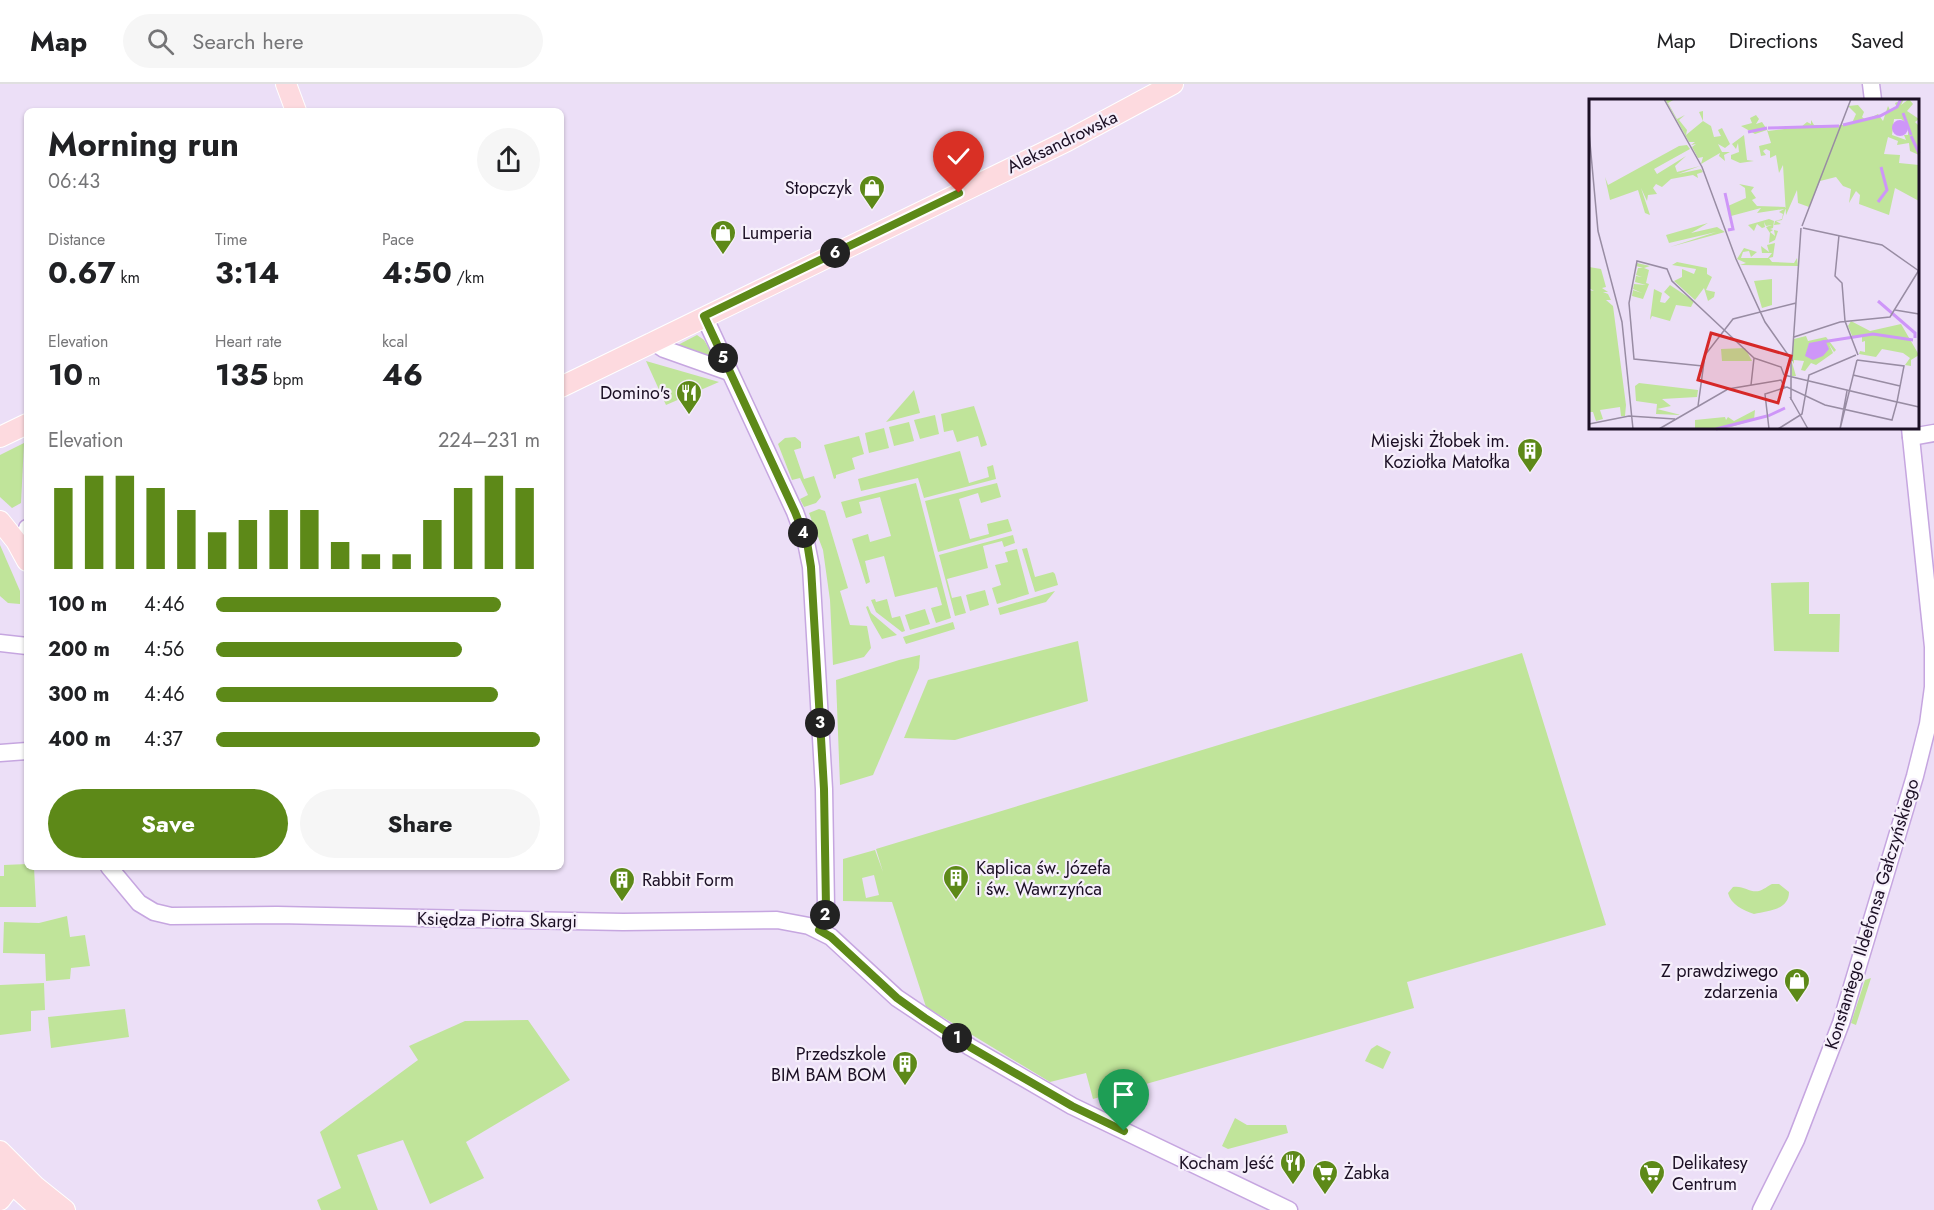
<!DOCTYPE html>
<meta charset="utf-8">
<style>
body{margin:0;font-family:Jost,sans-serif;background:#f6f6f6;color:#202124;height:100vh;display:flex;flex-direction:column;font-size:22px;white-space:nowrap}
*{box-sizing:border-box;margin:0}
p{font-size:20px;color:#757577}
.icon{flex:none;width:33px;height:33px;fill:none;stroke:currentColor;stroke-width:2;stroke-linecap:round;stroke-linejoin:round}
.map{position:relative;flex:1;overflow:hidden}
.sheet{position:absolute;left:24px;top:24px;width:540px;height:762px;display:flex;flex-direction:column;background:#fff;border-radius:9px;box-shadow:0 2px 4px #0004}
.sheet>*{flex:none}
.pin{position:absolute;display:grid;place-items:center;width:51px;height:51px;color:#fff;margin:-62px -26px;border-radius:50% 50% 50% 0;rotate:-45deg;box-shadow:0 0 6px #0007}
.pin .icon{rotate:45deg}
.km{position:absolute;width:30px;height:30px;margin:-15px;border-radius:50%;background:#222;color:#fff;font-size:16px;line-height:30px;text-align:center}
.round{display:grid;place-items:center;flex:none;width:63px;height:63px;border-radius:32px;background:#f6f6f6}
.headline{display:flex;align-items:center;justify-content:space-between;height:102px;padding:0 24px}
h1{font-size:33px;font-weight:700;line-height:45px}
.figures{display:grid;grid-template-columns:repeat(3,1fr);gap:9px;height:102px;padding:6px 24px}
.figures div{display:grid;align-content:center}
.figures b{font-size:30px;font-weight:700}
.figures small{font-size:16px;font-weight:400}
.figures p{font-size:16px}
.chart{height:168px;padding:12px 24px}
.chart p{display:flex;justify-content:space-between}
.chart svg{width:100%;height:108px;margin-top:6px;stroke:#5d8918;stroke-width:6}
.primary-button{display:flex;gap:12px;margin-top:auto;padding:12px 24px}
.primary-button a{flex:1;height:69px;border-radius:36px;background:#5d8918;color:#fff;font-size:24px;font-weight:700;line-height:69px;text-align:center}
.primary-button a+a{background:#f6f6f6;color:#202124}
ul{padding:0 24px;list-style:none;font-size:20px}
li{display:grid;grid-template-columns:96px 72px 1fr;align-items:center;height:45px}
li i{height:15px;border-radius:8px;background:#5d8918}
header{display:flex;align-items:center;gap:36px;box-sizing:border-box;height:84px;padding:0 30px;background:#fff;border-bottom:2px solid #e0e0e0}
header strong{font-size:28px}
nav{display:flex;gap:33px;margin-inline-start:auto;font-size:21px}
.search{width:420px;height:54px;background:#f6f6f6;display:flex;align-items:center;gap:15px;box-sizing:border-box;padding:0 21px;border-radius:33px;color:#757577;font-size:22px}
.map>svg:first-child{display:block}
.green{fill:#c0e49a;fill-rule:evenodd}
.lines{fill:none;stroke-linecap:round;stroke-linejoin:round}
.minor-casing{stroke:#c6a6e0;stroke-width:19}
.major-casing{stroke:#fff;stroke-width:22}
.minor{stroke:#fff;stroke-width:16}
.major{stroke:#fddadf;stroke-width:20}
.route-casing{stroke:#fff;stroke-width:12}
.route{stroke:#5d8918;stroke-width:8}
.labels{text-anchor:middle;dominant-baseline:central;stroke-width:4.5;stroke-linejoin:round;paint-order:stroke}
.street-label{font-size:18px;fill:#1b0f24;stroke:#f6effb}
.poi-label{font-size:18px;fill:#1b0f24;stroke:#f6effb;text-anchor:end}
.inset-river{fill:none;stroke:#ce96f8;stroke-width:3}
.inset-road{fill:none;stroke:#988ca3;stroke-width:1.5}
.view{fill:#d62828;fill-opacity:0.15;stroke:#d62828;stroke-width:3}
.inset-edge{fill:none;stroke:#1b0f24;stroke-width:3}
</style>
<header>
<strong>Map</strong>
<div class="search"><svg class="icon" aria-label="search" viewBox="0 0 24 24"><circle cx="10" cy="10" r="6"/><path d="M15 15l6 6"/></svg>Search here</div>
<nav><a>Map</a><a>Directions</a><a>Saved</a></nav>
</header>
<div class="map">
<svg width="1934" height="1126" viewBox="0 0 1934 1126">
<rect width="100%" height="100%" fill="#ecdff7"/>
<g class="green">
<polygon points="697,251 704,256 718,280 676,262"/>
<polygon points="646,277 719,298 666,321"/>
<polygon points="914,306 920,329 886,338"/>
<polygon points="974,322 987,361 981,363 978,352 957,358 953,346 944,348 941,330"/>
<polygon points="935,331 939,350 920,355 914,336"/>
<polygon points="909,338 914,357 894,362 889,343"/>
<polygon points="884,344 889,364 869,369 865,349"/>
<polygon points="859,352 864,370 852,374 855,385 836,391 836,394 834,395 824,361"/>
<polygon points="795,353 801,358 801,364 794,366 804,395 814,392 821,413 816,419 804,423 800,415 808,411 800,394 792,396 778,360 785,354"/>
<polygon points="24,359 21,419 12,424 0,413 0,371"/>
<polygon points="960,367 969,399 989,393 987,383 993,381 996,395 924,414 918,394 861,407 858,395"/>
<polygon points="916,399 951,534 936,539 931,524 942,521 937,503 895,513 884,472 865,477 870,498 866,500 852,455 868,450 870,458 891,452 880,413 859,418 862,429 846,434 841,418"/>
<polygon points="997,399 1001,413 981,419 978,409 959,415 970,455 989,450 987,440 1008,435 1012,447 938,468 925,417"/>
<polygon points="819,425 825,427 848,504 840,507 850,541 867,542 871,564 864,573 833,581 830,516 823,466 809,429"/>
<polygon points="1013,451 1015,459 1004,463 1002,457 983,462 988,484 947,495 952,514 961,512 966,529 955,532 939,471"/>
<polygon points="0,461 20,507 20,520 8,519 0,512"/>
<polygon points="1027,464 1035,493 1053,488 1055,490 1058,501 1035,508 1022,465"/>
<polygon points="1017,465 1029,510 997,520 992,504 1001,501 995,481 1008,478 1005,468"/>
<polygon points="1809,498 1809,530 1840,530 1839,568 1774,567 1771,499"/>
<polygon points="985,506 989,521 970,527 966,511"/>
<polygon points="1055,507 1046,518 1000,531 998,524"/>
<polygon points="875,515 876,518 887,515 892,534 900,532 905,547 902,548 876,528 871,516"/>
<polygon points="868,522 871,529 897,551 882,555 871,536 866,523"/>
<polygon points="925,525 930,540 910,546 905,531"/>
<polygon points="953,538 955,545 906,560 903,553"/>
<polygon points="1078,557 1088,617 955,656 904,654 928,596"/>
<path d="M1522,569l84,272 -199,57 7,26 -321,91 -7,-26 -36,9 -124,-75 -34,-105 -49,-1v-42l32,-9 8,22 -7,-23zM874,791l5,20 -13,3 -4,-20z"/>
<polygon points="920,571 919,584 873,691 840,701 836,596 899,576"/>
<polygon points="27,780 27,783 34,783 36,823 0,823 0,792 4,792 4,781"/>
<path d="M1772,800h7l10,8c0,18 -21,19 -35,22 -11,-4 -23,-9 -26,-21l5,-6c10,-2 17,6 26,4 4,-1 9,-5 13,-7z"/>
<polygon points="67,832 70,853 85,851 90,882 71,884 70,895 46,897 45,870 3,869 4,838 39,839"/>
<polygon points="1871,894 1856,941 1851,939 1865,896"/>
<polygon points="44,899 45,926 31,927 31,947 0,951 0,901"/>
<polygon points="125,925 129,953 51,964 48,933"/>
<polygon points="528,936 570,996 466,1058 484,1094 430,1120 403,1056 357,1071 378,1126 321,1126 317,1116 341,1104 320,1048 418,976 409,962 465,937"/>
<polygon points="1377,961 1391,968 1383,985 1365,977 1371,965"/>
<polygon points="1235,1034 1247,1041 1286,1041 1288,1049 1228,1065 1222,1062"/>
</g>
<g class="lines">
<defs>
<g id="minor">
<polyline points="1871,0 1873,16"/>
<polyline points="704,232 795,428 806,458 811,483 824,705 826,823 825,835 819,846"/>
<polyline points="652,257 664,265 729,288"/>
<polyline points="1911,353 1934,349"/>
<polyline points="24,471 27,444"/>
<polyline points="0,559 27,562"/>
<polyline points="0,669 27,667"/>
<polyline points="109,783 139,819 154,828 171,832 277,831 623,838 777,836 809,842 831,853 897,914 970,963 1072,1022 1289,1126"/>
<polyline points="1761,1126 1796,1056 1841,939 1915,692 1928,640 1933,603 1933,563 1910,344"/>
</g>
<g id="major">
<polyline points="286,0 296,27"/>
<polyline points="561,303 1067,57 1173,0"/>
<polyline points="0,353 27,340"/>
<polyline points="0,437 16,457 27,477"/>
<polyline points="0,1067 35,1102 65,1126"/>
<polyline points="0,1089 41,1126"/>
<polyline points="0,1116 19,1091"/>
</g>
</defs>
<use href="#minor" class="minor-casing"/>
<use href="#major" class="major-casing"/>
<use href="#minor" class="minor"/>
<use href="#major" class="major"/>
</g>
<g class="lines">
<defs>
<polyline id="route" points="959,109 704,232 795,428 807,458 811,483 824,705 826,823 825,835 819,846 831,853 897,914 925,934 970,963 1072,1022 1124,1047"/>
</defs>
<use href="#route" class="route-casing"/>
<use href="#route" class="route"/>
</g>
<defs>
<symbol id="shop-pin" viewBox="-11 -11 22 30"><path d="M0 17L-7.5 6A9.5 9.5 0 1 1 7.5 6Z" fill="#5d8918" stroke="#f6effb"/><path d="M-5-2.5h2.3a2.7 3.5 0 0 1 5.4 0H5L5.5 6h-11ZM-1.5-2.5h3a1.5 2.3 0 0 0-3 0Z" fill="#fff"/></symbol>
<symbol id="restaurant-pin" viewBox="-11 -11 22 30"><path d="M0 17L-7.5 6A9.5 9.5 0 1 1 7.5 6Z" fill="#5d8918" stroke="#f6effb"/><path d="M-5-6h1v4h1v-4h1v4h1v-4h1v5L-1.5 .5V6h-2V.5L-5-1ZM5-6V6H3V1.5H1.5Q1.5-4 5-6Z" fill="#fff"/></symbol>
<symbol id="building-pin" viewBox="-11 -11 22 30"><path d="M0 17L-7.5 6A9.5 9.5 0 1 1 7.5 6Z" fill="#5d8918" stroke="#f6effb"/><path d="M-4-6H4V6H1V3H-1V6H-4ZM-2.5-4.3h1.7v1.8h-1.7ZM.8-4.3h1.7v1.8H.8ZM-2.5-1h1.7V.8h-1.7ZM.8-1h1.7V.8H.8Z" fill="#fff"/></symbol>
<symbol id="supermarket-pin" viewBox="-11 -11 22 30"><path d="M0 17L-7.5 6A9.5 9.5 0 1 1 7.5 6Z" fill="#5d8918" stroke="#f6effb"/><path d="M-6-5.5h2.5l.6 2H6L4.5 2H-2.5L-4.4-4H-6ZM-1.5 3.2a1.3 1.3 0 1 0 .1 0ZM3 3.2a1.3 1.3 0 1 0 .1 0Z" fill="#fff"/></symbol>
</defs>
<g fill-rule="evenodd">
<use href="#shop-pin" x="857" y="89" width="30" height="40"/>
<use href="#shop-pin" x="708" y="134" width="30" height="40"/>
<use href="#restaurant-pin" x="674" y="294" width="30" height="40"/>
<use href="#building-pin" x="1515" y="352" width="30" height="40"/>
<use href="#building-pin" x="941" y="779" width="30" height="40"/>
<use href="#building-pin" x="607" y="781" width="30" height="40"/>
<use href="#shop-pin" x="1782" y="882" width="30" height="40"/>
<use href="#building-pin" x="890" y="965" width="30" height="40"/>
<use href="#restaurant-pin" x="1278" y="1064" width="30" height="40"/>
<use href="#supermarket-pin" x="1310" y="1074" width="30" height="40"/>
<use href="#supermarket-pin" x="1637" y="1074" width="30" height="40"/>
</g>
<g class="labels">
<g class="street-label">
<text transform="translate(1062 58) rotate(-26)">Aleksandrowska</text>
<text transform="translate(1872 830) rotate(-73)">Konstantego Ildefonsa Gałczyńskiego</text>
<text transform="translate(497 836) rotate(1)">Księdza Piotra Skargi</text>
</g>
<g class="poi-label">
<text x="852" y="104">Stopczyk</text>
<text x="742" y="149" text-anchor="start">Lumperia</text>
<text x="670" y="309">Domino's</text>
<text x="1510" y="357">Miejski Żłobek im.<tspan x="1510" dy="21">Koziołka Matołka</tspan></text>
<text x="976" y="784" text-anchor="start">Kaplica św. Józefa<tspan x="976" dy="21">i św. Wawrzyńca</tspan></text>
<text x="642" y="796" text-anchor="start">Rabbit Form</text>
<text x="1778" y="887">Z prawdziwego<tspan x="1778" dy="21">zdarzenia</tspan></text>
<text x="886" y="970">Przedszkole<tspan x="886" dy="21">BIM BAM BOM</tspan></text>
<text x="1274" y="1079">Kocham Jeść</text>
<text x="1672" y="1079" text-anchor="start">Delikatesy<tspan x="1672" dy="21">Centrum</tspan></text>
<text x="1344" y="1089" text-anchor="start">Żabka</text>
</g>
</g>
<g transform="translate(1589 15)">
<rect width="330" height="330" fill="#ecdff7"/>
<path d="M76,0h10l-7,4 9,16 8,-4 -6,5 8,10 -1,5 17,-14 -4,-9 4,-1v10l8,5 3,11 7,-1 -3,-6 4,-2 8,16 -5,4 -7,-4 4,8h8l-6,3 1,6 -6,-5 1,-3 -19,11 2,-7 -5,1 -6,-11 4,-3 -5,1 4,-3h-6zM315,0l-3,6 8,-6 4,5 -6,7 12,8 -4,3 4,4v29l-9,-4 -1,-8 -12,2 1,-4 -10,-4 -4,17 16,1 -1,8 20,2v36l-24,-13 -6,27 -30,-11 1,-9 -4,-4 -7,12 2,-14 -8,-3 -7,-9 -16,4 -11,26 -11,-4 -1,-13 -11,25 -3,-50 -4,8 -3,-18 -6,3v-7l-4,-2 -3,2 3,4 -5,1 -2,-10 12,-3 -4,-13 -12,4 -14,-8 11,-3 -2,-5 6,-3 3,4 -3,5 6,-2 6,9 33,-4 6,-5 4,2v-4l3,5h30l8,-2 4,-9 -8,-8 10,-1 6,7 -2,5 4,3 12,-6 5,7 5,-15 2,4 7,-2 -2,-5zM305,20h7l7,5v11h-4l2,5 -14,-5zM155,36l3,25 7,1 -14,2 -9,-4v-4l8,-3 -1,-9 -2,6 -4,-5zM98,46l3,4 -36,20 3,5 29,-18 -11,10 2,6 23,-6 -22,8 23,-5 2,3 -6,2 1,4 -5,-3 -22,4 -9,8 -6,-3 -3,4 4,6 -9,1 -1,6 -6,-13 9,27 -5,-2 -7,-23 -28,10 -5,-23 3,8 71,-39zM150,85l15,3 -3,4 5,7 -4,2 5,6 29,1 -4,13 -6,1 5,3 -7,1 1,-4 7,-2 1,-5 -4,-2 5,-3 -27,4 4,-5 -30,8 -3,-10 18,-8 -1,-10zM180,120l5,2 -1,7 -3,1 3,1 -3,2 5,4 -1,-6 4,1 -3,9 -6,3 1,-10 -4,-6 6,-2 -6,1 -2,-4 1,5 -3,1 -5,-4 -3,7 -6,-6zM119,124l-17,10 26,-6 8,5 -55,15 46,-15 -47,11 -3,-8zM186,144l-2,14 -4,1 3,4 22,1 3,-5 1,8 -58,-1 6,-2 -9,-4 7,-11 13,4 -6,5 -2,-6 -6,1 -2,6h27l4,-5h-10l-1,-7 8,6 -2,-7zM88,163l30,6v6l5,3 -6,13 9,2 -1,5 -6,4 -4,-13 -9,12 -21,-19 8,-4v-8l12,5 2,-5 -24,-4zM48,164l13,3 -6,2 5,2 -3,13 3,1 -6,15 -11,-3 1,-6 9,3 -9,-4 1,-5 12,1 -11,-3 1,-6 6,1 -6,-2 2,-7h5l-7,-2zM0,168l12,2 5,18 -4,1 6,4h-5l5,2 3,6h-5l7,6 13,99 -1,11h-4l-1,-9 -20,3 3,9 -7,2 -3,-9h-4v-122l5,1 -5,-3zM183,180v26l-10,3 -8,-27zM81,186l24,16 -3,6 -15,-2 -6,16 7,2 -25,-7 -2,4 4,-31 8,4 -2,9 5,1 5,-6 -6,-5zM262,222l19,10 31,-7 18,31 -8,5v6l-6,-1 5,-7 -7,-5 -21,-4 -6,8 -17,-3 1,-3 5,1v-11l-3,1v-6l-9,2 -5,-12zM217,237l2,5 18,-4 10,13 -2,2 -5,-8 4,9 -17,12 -5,-2 -6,8 -4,-1 3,-9 -10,-1v4l-3,-5 5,17h-4l-1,-18 3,-19zM156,249l7,13h-30l-1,-12zM50,284l59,7 -1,7 -35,2 9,7 -14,3 24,6 -25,-1 1,-10 -21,-3 -1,-15zM166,311l-1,10 -23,7 -36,2v-9l30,-3 1,3 2,-3 6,4z" fill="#c0e49a" fill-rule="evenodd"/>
<path d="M303 29a8 8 0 1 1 16 0a8 8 0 1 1-16 0ZM236,241l4,9 -6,7 -10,4 -8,-4 4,-13z" fill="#ce96f8"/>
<path class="inset-river" d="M314,14l8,22M254,26l37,-9 17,-9 4,-8M179,29l71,-2M159,33l19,-4M322,37l8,17M136,94l8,36 -5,1M289,103l9,-12 -6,-23M289,202l37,32v5M233,243l51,-8 40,6M179,317l17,-8M127,330l51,-13"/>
<path class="inset-road" d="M75,0l38,68 34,92 29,63 26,37v41M0,33l9,99 24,91 11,107M213,127l49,-127M214,129l79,17 37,26M250,136l-4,41 7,7 3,38 13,34M306,211l24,4M205,238l46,-15 50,-5 29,-47M165,259l27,9 3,8M203,262l9,-133M114,267l-69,-7 -5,-56 8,-42 30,8 5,12 82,77M195,276l113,27 7,-36 -47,-6M264,276l47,11M162,286l3,-27M201,298l18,32M109,307l7,-51 28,-36 63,-16M0,325l40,-8 46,3M70,330l69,-40 53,-9 4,8M180,330l-4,-35 22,-7 38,18 67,15 5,-18 22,5M189,330l24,-15 7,-39 47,-20M251,330l17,-69M251,330l7,-38"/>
<path class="view" d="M122,234l80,23 -13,47 -80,-23z"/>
<rect width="330" height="330" class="inset-edge"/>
</g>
</svg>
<div class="pin" style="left:1124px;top:1047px;background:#1e9e55"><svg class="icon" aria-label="arrive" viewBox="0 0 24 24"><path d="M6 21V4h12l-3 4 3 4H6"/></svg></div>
<div class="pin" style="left:959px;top:109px;background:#d93025"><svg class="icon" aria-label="check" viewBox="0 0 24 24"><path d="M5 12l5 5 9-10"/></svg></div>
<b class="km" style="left:957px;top:954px">1</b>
<b class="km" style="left:825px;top:831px">2</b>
<b class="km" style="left:820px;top:639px">3</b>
<b class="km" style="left:803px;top:449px">4</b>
<b class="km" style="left:723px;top:274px">5</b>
<b class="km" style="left:835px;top:169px">6</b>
<section class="sheet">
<div class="headline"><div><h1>Morning run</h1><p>06:43</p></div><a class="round"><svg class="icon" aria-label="share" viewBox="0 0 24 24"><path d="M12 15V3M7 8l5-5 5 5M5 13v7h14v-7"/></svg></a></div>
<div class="figures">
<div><p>Distance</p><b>0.67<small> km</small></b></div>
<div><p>Time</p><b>3:14</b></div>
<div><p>Pace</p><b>4:50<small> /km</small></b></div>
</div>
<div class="figures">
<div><p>Elevation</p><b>10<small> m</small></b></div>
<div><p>Heart rate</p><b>135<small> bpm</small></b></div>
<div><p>kcal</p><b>46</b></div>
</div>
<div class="chart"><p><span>Elevation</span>224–231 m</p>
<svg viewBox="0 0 160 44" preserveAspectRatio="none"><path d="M5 44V11M15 44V6M25 44V6M35 44V11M45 44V20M55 44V29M65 44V24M75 44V20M85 44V20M95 44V33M105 44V38M115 44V38M125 44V24M135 44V11M145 44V6M155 44V11"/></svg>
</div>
<ul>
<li><b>100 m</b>4:46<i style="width:88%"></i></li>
<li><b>200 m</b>4:56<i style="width:76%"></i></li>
<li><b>300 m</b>4:46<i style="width:87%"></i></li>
<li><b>400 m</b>4:37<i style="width:100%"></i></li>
</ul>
<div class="primary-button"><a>Save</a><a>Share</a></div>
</section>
</div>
